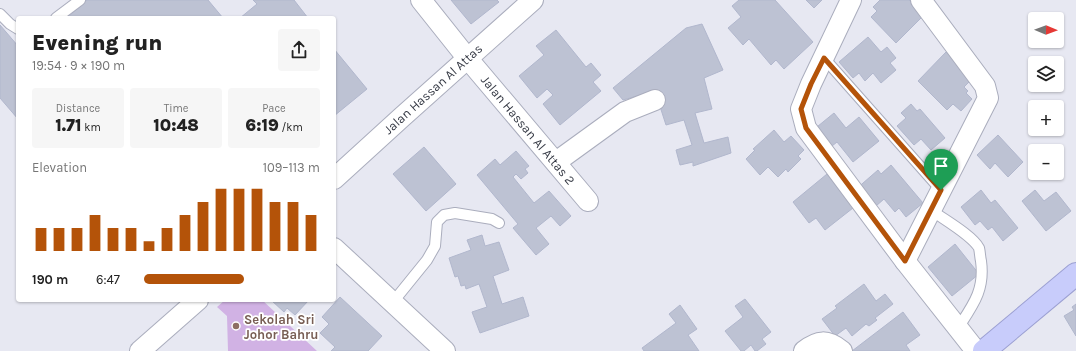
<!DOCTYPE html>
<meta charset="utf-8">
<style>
body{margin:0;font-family:Karla,sans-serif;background:#f6f6f6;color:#222;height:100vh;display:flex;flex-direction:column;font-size:15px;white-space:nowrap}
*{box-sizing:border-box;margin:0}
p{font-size:13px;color:#767676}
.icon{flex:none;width:22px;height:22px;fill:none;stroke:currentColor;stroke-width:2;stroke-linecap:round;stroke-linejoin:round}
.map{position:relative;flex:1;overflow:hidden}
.sheet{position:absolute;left:16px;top:16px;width:320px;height:286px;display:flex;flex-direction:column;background:#fff;border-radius:4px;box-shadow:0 1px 3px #0004}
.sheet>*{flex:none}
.needle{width:26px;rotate:91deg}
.buttons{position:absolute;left:1028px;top:12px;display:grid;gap:8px}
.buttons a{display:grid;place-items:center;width:36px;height:36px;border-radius:4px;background:#fff;box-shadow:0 1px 3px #0004;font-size:20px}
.pin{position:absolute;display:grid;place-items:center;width:34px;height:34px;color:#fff;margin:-41px -17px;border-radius:50% 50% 50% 0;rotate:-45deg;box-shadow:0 0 4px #0007}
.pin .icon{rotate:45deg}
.round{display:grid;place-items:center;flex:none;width:42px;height:42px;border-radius:4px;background:#f6f6f6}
.headline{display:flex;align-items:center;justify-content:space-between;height:68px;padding:0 16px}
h1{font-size:22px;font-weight:800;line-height:30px}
.figures{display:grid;grid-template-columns:repeat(3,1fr);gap:6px;height:68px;padding:4px 16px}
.figures div{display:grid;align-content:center;border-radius:4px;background:#f6f6f6;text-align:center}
.figures b{font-size:17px;font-weight:800}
.figures small{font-size:11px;font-weight:400}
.figures p{font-size:11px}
.chart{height:112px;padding:8px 16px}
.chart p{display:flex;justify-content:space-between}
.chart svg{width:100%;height:72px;margin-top:4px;stroke:#b45309;stroke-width:6}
ul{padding:0 16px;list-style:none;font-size:13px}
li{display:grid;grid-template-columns:64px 48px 1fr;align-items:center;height:30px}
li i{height:10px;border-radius:5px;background:#b45309}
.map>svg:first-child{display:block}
.green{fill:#d1b2e4}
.building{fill:#bdc2d3;stroke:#b1b7cd}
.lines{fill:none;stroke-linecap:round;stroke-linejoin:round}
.lane-casing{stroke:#aaadbd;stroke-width:12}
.street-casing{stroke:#aaadbd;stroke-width:22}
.secondary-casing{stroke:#9ca0d2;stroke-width:24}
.lane{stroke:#fff;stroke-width:10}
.street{stroke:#fff;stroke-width:20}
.secondary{stroke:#c8ccfb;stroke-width:22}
.route-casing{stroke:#fff;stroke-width:8}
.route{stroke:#b45309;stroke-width:5}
.education-dot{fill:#8d6e63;stroke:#fff;stroke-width:1.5}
.labels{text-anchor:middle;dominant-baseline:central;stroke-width:3.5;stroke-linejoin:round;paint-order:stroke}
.street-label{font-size:13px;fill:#363a45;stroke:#fff}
.education-label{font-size:13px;font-weight:bold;fill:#785e54;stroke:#fff;text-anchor:start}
</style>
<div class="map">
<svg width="1076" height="351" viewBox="0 0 1076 351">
<rect width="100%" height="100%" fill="#e7e8f2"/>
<polygon class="green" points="225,300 262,300 317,351 228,351 227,316 217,307"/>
<g class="building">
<polygon points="87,0 208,0 223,18 67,18"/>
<polygon points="253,0 294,0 308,18 240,18 257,4"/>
<polygon points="451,0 497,0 499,2 471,24"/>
<polygon points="739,0 775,0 813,42 784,69 776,60 771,65 749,39 743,45 728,28 741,17 732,6"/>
<polygon points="806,0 822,0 814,8"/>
<polygon points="880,0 909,0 924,15 896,43 871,17 877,11 873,7"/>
<polygon points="702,24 723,70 704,78 712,109 695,113 704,143 728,137 731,153 693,166 693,162 680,165 676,150 692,145 684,120 666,125 655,91 623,100 613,88 686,28"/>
<polygon points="0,25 18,46 18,119 0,98"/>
<polygon points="556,30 586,67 591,63 601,75 593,82 601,91 560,125 543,104 553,95 547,89 537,98 519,76 544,55 536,46"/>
<polygon points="868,37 881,52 887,47 896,58 890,63 896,70 881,83 873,73 865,81 859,73 853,78 839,62"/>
<polygon points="334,49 367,89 334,116"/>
<polygon points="946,52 972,79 964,87 968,91 966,93 972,99 961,111 953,104 947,110 918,81"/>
<polygon points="911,104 917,111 920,109 945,138 931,150 921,139 914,145 897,126 906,118 901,113"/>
<polygon points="834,113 846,128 859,117 879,141 853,162 837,142 827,150 812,131"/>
<polygon points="774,130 784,142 791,136 804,150 798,156 801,159 788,172 786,169 778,177 768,167 760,175 746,159 755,150 753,149"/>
<polygon points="998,135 1023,162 1008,177 995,163 990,169 977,155"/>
<polygon points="424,147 456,184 426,211 393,174"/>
<polygon points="516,151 529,166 525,169 528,173 521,179 516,174 513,177 534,203 549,191 571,216 560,226 551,216 536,228 549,244 536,255 513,228 518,224 477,175 495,159 500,165"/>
<polygon points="891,165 923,203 906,217 899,208 895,212 884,199 876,206 855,190 878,170 881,174"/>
<polygon points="827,174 853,208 825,230 816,218 809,223 793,202"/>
<polygon points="981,190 991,203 995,200 1018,228 1003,241 992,227 988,230 980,221 975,225 961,207"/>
<polygon points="1035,190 1044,201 1056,192 1071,211 1046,231 1022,201"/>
<polygon points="482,235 485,246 499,242 509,270 493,276 502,304 523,297 529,316 480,333 472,312 487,307 479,284 466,289 465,285 461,286 458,276 455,277 449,258 471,250 467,240"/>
<polygon points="955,244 979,274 952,296 928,267"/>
<polygon points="864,284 876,301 885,294 893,304 875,318 877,320 869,326 866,324 852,336 846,328 835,336 822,319 837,308 835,306"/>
<polygon points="340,297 382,336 368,351 331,351 335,347 320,333 329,324 322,317"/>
<polygon points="745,299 771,332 762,339 766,344 757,351 755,351 751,345 744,351 741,351 725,331 743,317 735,306"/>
<polygon points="271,300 309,300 295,315 287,308 284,312"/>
<polygon points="1076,304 1076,336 1064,316 1074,310 1072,307"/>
<polygon points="680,305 697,329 688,335 699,351 644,351 642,348 676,323 669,314"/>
<polygon points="903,312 920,335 906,345 910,351 852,351"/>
</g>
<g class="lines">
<defs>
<g id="lane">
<polyline points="0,14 10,24 18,29"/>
<polyline points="56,18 80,0"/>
<polyline points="824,58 941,190"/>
<path d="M931,210c12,9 41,25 48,38 1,4 1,9 2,13 4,29 -8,44 -23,67"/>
<polyline points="393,302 427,260 435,246 437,222 444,215 455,213 492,219 499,223"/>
</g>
<g id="street">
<polyline points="421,0 468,59 588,201"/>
<polyline points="851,0 811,84 801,109 806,128 905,261 976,351"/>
<polyline points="556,162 625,112 655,100"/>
<polyline points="334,179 402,117 533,0"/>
<polyline points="334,248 445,351"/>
<polyline points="905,261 988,98 985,86 921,0"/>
<polyline points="140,351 198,300"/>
<path d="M804,351c14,-11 23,-12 38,0"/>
</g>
<polyline id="secondary" points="984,351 1076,274"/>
</defs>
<use href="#lane" class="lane-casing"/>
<use href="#street" class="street-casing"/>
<use href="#secondary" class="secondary-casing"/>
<use href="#lane" class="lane"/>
<use href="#street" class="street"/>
<use href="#secondary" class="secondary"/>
</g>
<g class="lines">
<defs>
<polygon id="route" points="824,58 941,190 905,261 806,128 801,109 811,84"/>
</defs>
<use href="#route" class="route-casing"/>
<use href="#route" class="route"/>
</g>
<circle class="education-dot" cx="236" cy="326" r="4"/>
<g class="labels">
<g class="street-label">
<text transform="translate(433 89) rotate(-42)">Jalan Hassan Al Attas</text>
<text transform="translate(528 130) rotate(50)">Jalan Hassan Al Attas 2</text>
</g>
<g class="education-label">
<text x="244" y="319">Sekolah Sri<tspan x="244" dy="15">Johor Bahru</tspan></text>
</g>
</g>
</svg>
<div class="buttons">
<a><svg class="needle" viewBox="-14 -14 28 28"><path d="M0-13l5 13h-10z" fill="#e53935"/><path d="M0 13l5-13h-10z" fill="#767676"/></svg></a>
<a><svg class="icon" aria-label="layers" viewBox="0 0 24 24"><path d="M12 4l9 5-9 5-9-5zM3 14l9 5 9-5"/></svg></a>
<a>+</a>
<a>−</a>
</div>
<div class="pin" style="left:941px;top:190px;background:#1e9e55"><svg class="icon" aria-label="arrive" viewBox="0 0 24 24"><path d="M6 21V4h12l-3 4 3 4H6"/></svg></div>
<section class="sheet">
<div class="headline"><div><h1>Evening run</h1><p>19:54 · 9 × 190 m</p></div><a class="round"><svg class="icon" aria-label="share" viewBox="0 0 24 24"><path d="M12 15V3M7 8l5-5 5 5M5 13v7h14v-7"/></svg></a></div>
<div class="figures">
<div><p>Distance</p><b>1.71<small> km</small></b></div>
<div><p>Time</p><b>10:48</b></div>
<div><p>Pace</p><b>6:19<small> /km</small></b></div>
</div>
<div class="chart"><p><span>Elevation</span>109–113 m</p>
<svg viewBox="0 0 160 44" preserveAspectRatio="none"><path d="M5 44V30M15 44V30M25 44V30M35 44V22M45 44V30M55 44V30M65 44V38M75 44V30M85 44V22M95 44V14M105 44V6M115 44V6M125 44V6M135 44V14M145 44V14M155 44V22"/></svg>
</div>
<ul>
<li><b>190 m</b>6:47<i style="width:57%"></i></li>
</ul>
</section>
</div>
